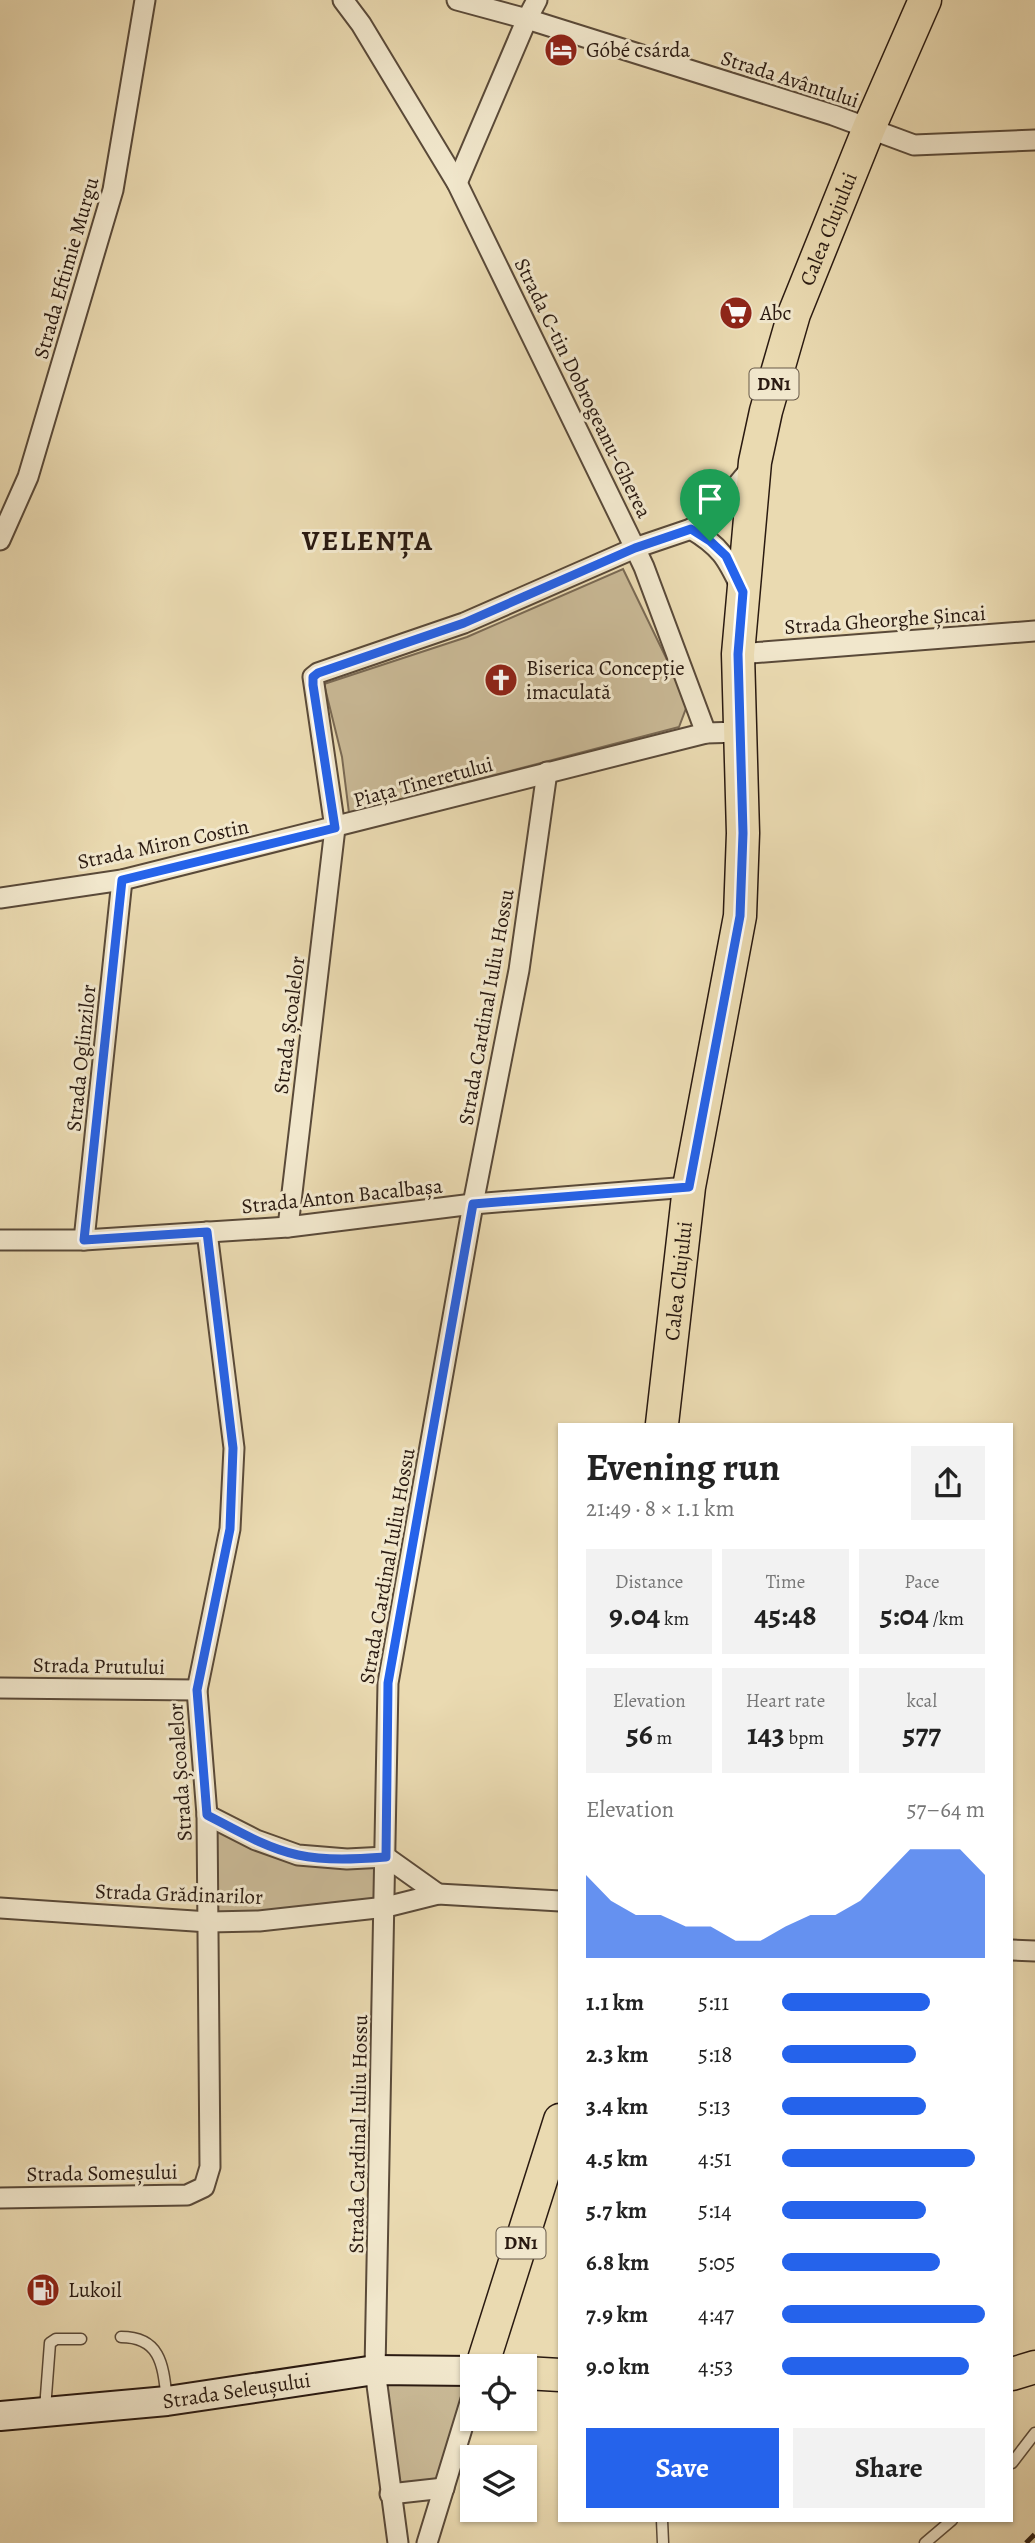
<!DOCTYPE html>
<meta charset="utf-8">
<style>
body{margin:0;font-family:Alegreya,serif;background:#f2f2f2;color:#222;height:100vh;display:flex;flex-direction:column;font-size:26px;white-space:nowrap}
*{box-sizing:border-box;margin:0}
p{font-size:23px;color:#767676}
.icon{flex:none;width:38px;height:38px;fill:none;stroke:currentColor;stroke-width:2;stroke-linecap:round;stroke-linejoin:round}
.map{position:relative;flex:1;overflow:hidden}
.sheet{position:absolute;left:558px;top:1423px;width:455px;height:1099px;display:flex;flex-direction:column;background:#fff;border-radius:0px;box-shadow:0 2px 5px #0004}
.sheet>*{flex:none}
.tools{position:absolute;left:460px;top:2354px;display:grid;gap:14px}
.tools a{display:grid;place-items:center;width:77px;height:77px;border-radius:0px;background:#fff;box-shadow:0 2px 5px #0004;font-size:35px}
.pin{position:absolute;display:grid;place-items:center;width:60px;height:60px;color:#fff;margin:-72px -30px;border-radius:50% 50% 50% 0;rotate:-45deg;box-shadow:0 0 7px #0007}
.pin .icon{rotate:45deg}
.round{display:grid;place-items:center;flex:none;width:74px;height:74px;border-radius:0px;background:#f2f2f2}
.head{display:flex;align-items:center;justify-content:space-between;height:119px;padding:0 28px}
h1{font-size:38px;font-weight:700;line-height:52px}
.metrics{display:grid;grid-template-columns:repeat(3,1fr);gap:10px;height:119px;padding:7px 28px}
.metrics div{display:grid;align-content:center;border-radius:0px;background:#f2f2f2;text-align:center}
.metrics b{font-size:30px;font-weight:700}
.metrics small{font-size:19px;font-weight:400}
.metrics p{font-size:19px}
.chart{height:196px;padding:14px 28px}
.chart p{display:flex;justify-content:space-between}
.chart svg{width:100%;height:126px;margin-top:7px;fill:#2563eb;opacity:.7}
.action{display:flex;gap:14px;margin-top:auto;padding:14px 28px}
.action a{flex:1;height:80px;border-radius:0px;background:#2563eb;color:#fff;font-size:28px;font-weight:700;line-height:80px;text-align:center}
.action a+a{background:#f2f2f2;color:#222}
ul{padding:0 28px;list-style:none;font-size:23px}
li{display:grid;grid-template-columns:112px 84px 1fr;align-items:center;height:52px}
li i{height:18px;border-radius:9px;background:#2563eb}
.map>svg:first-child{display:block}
.green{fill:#c9b996;stroke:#7a6a54;stroke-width:2}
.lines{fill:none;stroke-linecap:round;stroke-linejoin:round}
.service-casing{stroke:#5a4a39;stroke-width:13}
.minor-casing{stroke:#5a4a39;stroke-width:23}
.secondary-casing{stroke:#2a1a11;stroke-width:32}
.primary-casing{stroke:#2a1a11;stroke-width:35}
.service{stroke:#f1e7cc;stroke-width:10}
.minor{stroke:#f1e7cc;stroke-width:19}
.secondary{stroke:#f1e7cc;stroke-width:28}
.primary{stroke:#eadab1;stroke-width:32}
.rail{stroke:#2a1a11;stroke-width:5;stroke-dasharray:12 12;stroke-linecap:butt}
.route-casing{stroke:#fff;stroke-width:14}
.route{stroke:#2563eb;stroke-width:9}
.labels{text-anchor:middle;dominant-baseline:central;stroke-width:6;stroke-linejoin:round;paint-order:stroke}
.shield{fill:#f1e7cc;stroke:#665849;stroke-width:2}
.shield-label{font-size:19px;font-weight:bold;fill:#2a1a11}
.poi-label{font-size:21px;fill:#2a1a11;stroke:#f1e7cc;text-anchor:start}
.street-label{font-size:21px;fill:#2a1a11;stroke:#f1e7cc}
.district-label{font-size:28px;font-weight:bold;letter-spacing:2px;fill:#2a1a11;stroke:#f1e7cc}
</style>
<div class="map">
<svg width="1035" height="2543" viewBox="0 0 1035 2543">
<rect width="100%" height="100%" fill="#eadab1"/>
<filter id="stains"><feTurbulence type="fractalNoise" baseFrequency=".00286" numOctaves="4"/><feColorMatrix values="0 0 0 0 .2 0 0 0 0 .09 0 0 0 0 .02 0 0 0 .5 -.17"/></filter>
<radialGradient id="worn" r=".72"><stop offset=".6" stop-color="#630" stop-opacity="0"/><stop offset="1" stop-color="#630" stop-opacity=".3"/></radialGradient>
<g class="green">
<polygon points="623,569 688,703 679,727 349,813 342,757 324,684 467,637"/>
<polygon points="207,1815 256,1840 386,1857 386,1907 209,1922"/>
<polygon points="375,2370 472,2371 472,2396 444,2488 390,2494"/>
</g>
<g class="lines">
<defs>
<g id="service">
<path d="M121,2337c41,0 42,30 46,63"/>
<polyline points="45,2409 50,2343 56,2339 81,2339"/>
<polyline points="1012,2463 1035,2433"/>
<polyline points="662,2520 663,2543"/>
<polyline points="925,2543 952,2520"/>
</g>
<g id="minor">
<polyline points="343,0 361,24 457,183 635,548 644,567 706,733"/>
<polyline points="457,0 527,19 833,115 914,145 1035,140"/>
<polyline points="457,183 527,19 537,0"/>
<path d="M691,529c29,17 36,29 50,59"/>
<polyline points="0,540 28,477 113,190 145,0"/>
<polyline points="738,654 1035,631"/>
<polyline points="0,898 122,880 706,733 740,732"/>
<polyline points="288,1227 335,828 313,677 318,673 464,623 635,548 691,529 715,512 752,467"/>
<polyline points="0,1240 84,1240 288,1227 473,1204 689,1187"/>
<polyline points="84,1240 122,880"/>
<polyline points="0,1688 197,1690"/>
<polyline points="207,1815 256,1840 298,1855 347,1859 386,1857 438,1894"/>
<polyline points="0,1908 209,1922 259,1921 386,1907 438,1894 560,1901"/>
<polyline points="1012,1950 1035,1951"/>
<polyline points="0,2198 187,2195 204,2187 210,2167 207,1815 197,1690 230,1529 234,1448 207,1232"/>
<polyline points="390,2494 444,2488"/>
<polyline points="398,2543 375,2370 388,1683 473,1204 519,970 547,772"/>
<polyline points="427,2543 472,2396"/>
</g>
<g id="secondary">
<path id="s1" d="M0,2416l167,-15 208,-31 97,1"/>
</g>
<g id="primary">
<path id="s2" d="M662,1424l27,-237 51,-271 3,-83 -5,-179 17,-192 11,-51 28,-97 75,-186 56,-128"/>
<polyline points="482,2366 560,2120"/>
<polyline points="525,2373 560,2375"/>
<polyline points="1012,2374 1035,2367"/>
</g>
</defs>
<use href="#service" class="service-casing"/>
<use href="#minor" class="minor-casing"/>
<use href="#secondary" class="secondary-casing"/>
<use href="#primary" class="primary-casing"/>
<use href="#service" class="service"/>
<use href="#minor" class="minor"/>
<use href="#secondary" class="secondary"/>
<use href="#primary" class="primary"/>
<polyline class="rail" points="1026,2543 1035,2534"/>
</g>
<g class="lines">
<defs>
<path id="route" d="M691,529l19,12 16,15 17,36 -5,62 5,179 -3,83 -51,271 -216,17 -85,479 -2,174c-28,2 -60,4 -88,-2 -32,-7 -62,-25 -91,-40l-10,-125 33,-161 3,-81 -26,-216 -123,8 38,-360 213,-52 -22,-143v-8l5,-4 146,-50 171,-75z"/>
</defs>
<use href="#route" class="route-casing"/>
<use href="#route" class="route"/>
</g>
<defs>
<symbol id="hotel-disc" viewBox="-11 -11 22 22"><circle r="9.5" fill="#8f2418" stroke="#f1e7cc"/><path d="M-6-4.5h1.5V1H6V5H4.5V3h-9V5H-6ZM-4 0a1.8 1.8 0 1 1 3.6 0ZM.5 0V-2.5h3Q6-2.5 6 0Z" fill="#fff"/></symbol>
<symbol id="supermarket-disc" viewBox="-11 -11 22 22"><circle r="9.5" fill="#8f2418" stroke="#f1e7cc"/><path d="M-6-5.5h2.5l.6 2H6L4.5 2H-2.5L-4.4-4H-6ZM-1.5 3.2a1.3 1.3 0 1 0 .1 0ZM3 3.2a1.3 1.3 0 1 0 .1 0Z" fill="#fff"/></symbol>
<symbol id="church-disc" viewBox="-11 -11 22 22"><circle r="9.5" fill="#8f2418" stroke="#f1e7cc"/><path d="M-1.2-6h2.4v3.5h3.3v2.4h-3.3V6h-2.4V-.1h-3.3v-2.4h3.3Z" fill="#fff"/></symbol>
<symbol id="fuel-disc" viewBox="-11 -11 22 22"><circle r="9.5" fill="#8f2418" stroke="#f1e7cc"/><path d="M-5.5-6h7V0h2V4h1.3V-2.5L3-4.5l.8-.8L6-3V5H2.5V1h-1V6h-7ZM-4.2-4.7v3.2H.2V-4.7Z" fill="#fff"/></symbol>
</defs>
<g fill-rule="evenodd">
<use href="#hotel-disc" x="542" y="31" width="38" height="38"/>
<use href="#supermarket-disc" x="717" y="294" width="38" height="38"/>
<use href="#church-disc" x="482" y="661" width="38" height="38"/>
<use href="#fuel-disc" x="24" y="2271" width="38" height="38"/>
</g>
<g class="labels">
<g class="shield">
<rect x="749.5" y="368.5" width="49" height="31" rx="5"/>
<rect x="496.5" y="2227.5" width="49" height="31" rx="5"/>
</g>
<g class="shield-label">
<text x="774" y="384">DN1</text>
<text x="521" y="2243">DN1</text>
</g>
<g class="poi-label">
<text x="586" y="50">Góbé csárda</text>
<text x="760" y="313">Abc</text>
<text x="526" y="668">Biserica Concepție<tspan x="526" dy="24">imaculată</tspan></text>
<text x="68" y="2290">Lukoil</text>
</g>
<g class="street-label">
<text transform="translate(790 79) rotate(18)">Strada Avântului</text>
<text stroke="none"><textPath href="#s2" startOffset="1214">Calea Clujului</textPath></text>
<text transform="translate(66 268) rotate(-74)">Strada Eftimie Murgu</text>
<text transform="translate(583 388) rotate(64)">Strada C-tin Dobrogeanu-Gherea</text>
<text transform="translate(885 620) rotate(-4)">Strada Gheorghe Șincai</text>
<text transform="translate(423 782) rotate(-15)">Piața Tineretului</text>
<text transform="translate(163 844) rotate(-12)">Strada Miron Costin</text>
<text transform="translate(486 1007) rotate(-80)">Strada Cardinal Iuliu Hossu</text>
<text transform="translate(289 1025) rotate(-83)">Strada Școalelor</text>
<text transform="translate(81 1058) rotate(-84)">Strada Oglinzilor</text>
<text transform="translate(342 1196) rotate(-6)">Strada Anton Bacalbașa</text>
<text stroke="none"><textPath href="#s2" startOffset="144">Calea Clujului</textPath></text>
<text transform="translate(387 1566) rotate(-80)">Strada Cardinal Iuliu Hossu</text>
<text transform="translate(99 1666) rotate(1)">Strada Prutului</text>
<text transform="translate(180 1772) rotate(-94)">Strada Școalelor</text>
<text transform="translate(179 1894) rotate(2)">Strada Grădinarilor</text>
<text transform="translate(358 2134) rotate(-89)">Strada Cardinal Iuliu Hossu</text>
<text transform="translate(102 2173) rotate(-1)">Strada Someșului</text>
<text stroke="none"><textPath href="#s1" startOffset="238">Strada Seleușului</textPath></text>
</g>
<g class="district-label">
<text x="368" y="541">VELENȚA</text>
</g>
</g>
<rect width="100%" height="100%" filter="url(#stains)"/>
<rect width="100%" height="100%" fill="url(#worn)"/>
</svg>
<div class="tools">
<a><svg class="icon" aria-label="locate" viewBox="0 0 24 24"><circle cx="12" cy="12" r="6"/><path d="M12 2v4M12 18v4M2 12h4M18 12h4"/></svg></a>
<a><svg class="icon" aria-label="layers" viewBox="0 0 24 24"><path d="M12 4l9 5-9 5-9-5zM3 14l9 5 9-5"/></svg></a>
</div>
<div class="pin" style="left:710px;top:541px;background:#1e9e55"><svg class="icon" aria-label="arrive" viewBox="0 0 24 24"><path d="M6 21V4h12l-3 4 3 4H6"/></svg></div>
<section class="sheet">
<div class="head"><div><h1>Evening run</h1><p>21:49 · 8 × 1.1 km</p></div><a class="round"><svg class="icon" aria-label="share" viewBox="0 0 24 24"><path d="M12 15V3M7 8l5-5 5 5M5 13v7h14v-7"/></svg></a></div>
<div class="metrics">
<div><p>Distance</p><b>9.04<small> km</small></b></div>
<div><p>Time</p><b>45:48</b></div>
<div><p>Pace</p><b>5:04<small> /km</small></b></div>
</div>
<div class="metrics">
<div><p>Elevation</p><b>56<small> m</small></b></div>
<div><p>Heart rate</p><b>143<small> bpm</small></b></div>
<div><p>kcal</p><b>577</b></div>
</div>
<div class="chart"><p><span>Elevation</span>57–64 m</p>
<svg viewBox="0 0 160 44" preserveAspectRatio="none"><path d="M0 44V15L10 24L20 29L30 29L40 33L50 33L60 38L70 38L80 33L90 29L100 29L110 24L120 15L130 6L140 6L150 6L160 15V44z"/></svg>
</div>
<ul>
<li><b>1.1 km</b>5:11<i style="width:73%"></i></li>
<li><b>2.3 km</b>5:18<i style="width:66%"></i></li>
<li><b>3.4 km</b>5:13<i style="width:71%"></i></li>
<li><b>4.5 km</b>4:51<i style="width:95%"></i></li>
<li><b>5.7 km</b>5:14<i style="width:71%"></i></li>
<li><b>6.8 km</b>5:05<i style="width:78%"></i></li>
<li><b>7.9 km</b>4:47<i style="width:100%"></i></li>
<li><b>9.0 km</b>4:53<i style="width:92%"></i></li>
</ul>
<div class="action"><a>Save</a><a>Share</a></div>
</section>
</div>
